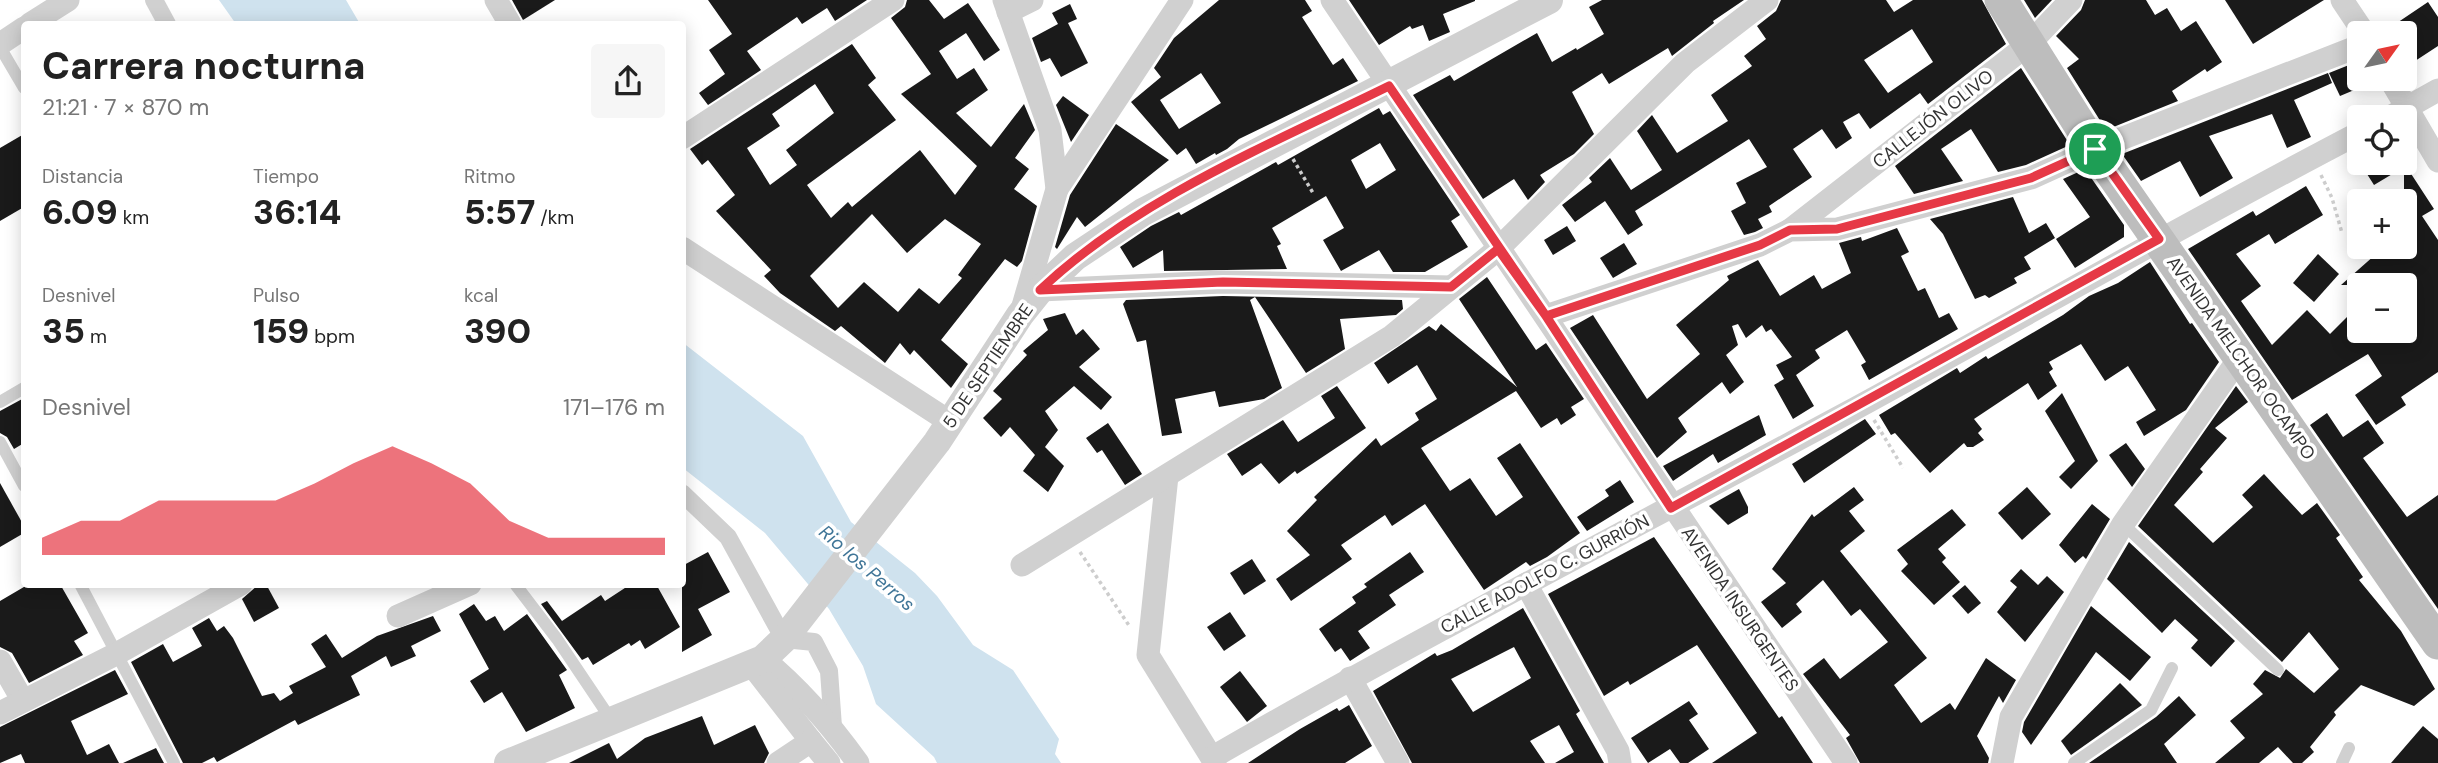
<!DOCTYPE html>
<html lang="es">
<meta charset="utf-8">
<style>
body{margin:0;font-family:"DM Sans",sans-serif;background:#f6f6f6;color:#222;height:100vh;display:flex;flex-direction:column;font-size:26px;white-space:nowrap}
*{box-sizing:border-box;margin:0}
p{font-size:23px;color:#767676}
.icon{flex:none;width:38px;height:38px;fill:none;stroke:currentColor;stroke-width:2;stroke-linecap:round;stroke-linejoin:round}
.map{position:relative;flex:1;overflow:hidden}
.drawer{position:absolute;left:21px;top:21px;width:665px;height:567px;display:flex;flex-direction:column;background:#fff;border-radius:7px;box-shadow:0 4px 18px #0003}
.drawer>*{flex:none}
.needle{width:46px;rotate:57deg}
.controls{position:absolute;left:2347px;top:21px;display:grid;gap:14px}
.controls a{display:grid;place-items:center;width:70px;height:70px;border-radius:7px;background:#fff;box-shadow:0 4px 18px #0003;font-size:35px}
.pin{position:absolute;display:grid;place-items:center;width:60px;height:60px;color:#fff;margin:-30px;border:4px solid #fff;border-radius:50%;box-shadow:0 2px 7px #0007}
.round{display:grid;place-items:center;flex:none;width:74px;height:74px;border-radius:7px;background:#f6f6f6}
.overview{display:flex;align-items:center;justify-content:space-between;height:119px;padding:0 21px}
h1{font-size:38px;font-weight:800;line-height:52px}
.metrics{display:grid;grid-template-columns:repeat(3,1fr);gap:10px;height:119px;padding:7px 21px}
.metrics div{display:grid;align-content:center}
.metrics b{font-size:35px;font-weight:800}
.metrics small{font-size:19px;font-weight:400}
.metrics p{font-size:19px}
.chart{height:196px;padding:14px 21px}
.chart p{display:flex;justify-content:space-between}
.chart svg{width:100%;height:126px;margin-top:7px;fill:#e63946;opacity:.7}
.map>svg:first-child{display:block}
.water{fill:#cfe2ee}
.building{fill:#1a1a1a;fill-rule:evenodd}
.lines{fill:none;stroke-linecap:round;stroke-linejoin:round}
.path{stroke:#cdcdcd;stroke-width:3.5;stroke-dasharray:3.5 3.5;stroke-linecap:butt}
.service{stroke:#d0d0d0;stroke-width:12}
.pedestrian{stroke:#d0d0d0;stroke-width:18}
.minor{stroke:#d0d0d0;stroke-width:23}
.tertiary{stroke:#d0d0d0;stroke-width:28}
.secondary{stroke:#bdbdbd;stroke-width:33}
.route-casing{stroke:#fff;stroke-width:14}
.route{stroke:#e63946;stroke-width:9}
.labels{text-anchor:middle;dominant-baseline:central;stroke-width:7;stroke-linejoin:round;paint-order:stroke}
.street-label{font-size:18px;fill:#333;stroke:#fff}
.water-label{font-size:19px;font-style:italic;fill:#3f7597;stroke:#fff}
</style>
<div class="map">
<svg width="2438" height="763" viewBox="0 0 2438 763">
<rect width="100%" height="100%" fill="#fff"/>
<g class="water">
<polygon points="219,0 346,0 360,24 236,24"/>
<polygon points="682,342 803,436 851,522 915,573 937,596 973,645 1013,670 1059,739 1055,754 1061,763 937,763 934,757 876,704 863,666 829,609 765,533 683,468"/>
</g>
<g class="building">
<polygon points="512,0 555,0 523,20"/>
<polygon points="708,0 867,0 835,21 827,8 802,24 797,17 747,51 761,70 708,105 699,93 725,74 709,50 732,34"/>
<path d="M907,0h22l15,19 24,-16 32,47 -16,11 -18,-28 -27,18 18,28 17,-11 14,22 -32,23 35,34 33,-43 11,26 -20,28 14,11 -15,20 23,17 -15,55 -5,6 -12,-8 -64,81 27,24 -17,24 -37,-38 -4,5 -10,-12 -15,20 -44,-37 -6,5 -55,-38 -16,-17 7,-6 -55,-59 19,-16 -27,-35 -6,5 -12,-16 162,-105 24,34 -8,7 28,35 -89,65 24,33 17,-16 4,5 68,-57 35,45 22,-29 -76,-72 30,-20 -40,-56 14,-11zM815,84l19,29 -48,37 11,15 -27,20 -23,-37 33,-22 -8,-12zM872,214l35,39 38,-34 36,25 -23,31 4,3 -23,26 -20,-16 -21,24 -34,-30 -26,26 -28,-32z"/>
<path d="M1219,0h86l7,11 -10,6 31,48 10,-7 15,23 -119,58 -12,10 -11,6 -1,-2 -19,11 -10,-16 -9,7 -46,-53 30,-25 -7,-9 20,-30zM1201,73l20,30 -42,26 -19,-29z"/>
<polygon points="1349,0 1475,0 1475,1 1443,14 1450,32 1429,41 1423,25 1412,29 1410,26 1379,45"/>
<polygon points="1602,0 1744,0 1713,21 1714,23 1672,56 1668,48 1609,84 1602,73 1572,92 1594,134 1574,154 1540,175 1545,182 1528,200 1514,179 1483,199 1413,95 1450,75 1454,81 1537,33 1552,62 1576,48 1577,50 1604,34 1589,7"/>
<path d="M1781,0h105l8,12 19,-12h69l24,44 -78,60 -8,-11 -50,36 -11,-16 -16,9 9,16 -16,11 -14,-20 -29,20 19,28 -43,29 3,6 -14,7 5,9 -8,4 -11,3 -13,-24 15,-8 -10,-20 31,-16 -18,-28 -114,72 8,14 -15,10 -23,-34 -30,21 -13,-17 30,-23 -3,-4 21,-20 21,32 31,-20 -25,-39 15,-16 25,38 51,-32 -17,-26 41,-29 -8,-10 22,-17 -9,-13 19,-15zM1912,29l21,33 -45,31 -24,-33z"/>
<polygon points="2024,0 2052,0 2035,18"/>
<polygon points="2085,0 2146,0 2155,15 2167,8 2181,31 2196,21 2222,62 2207,72 2205,69 2172,91 2178,101 2106,130 2067,68 2079,59 2056,36 2081,10"/>
<polygon points="2225,0 2324,0 2253,44"/>
<polygon points="2428,2 2438,17 2438,46 2412,63 2404,52 2404,33 2382,33"/>
<polygon points="1070,4 1077,19 1068,23 1088,63 1061,77 1050,58 1041,62 1032,38 1058,24 1052,13"/>
<polygon points="2359,61 2359,88 2340,96 2329,73"/>
<polygon points="2021,68 2070,145 2026,165 1998,172 1971,129 1941,149 1963,181 1914,194 1895,166"/>
<polygon points="2328,73 2332,83 2294,100 2311,137 2287,148 2272,114 2209,136 2233,178 2200,197 2180,161 2141,181 2122,154"/>
<polygon points="1063,96 1089,115 1071,142 1056,105"/>
<path d="M1379,108l4,7 7,-4 70,104 -9,6 17,26 -43,25h-32l-14,-22 -38,21 -18,-31 21,-12 -18,-32 -54,32 9,16 -4,2 10,23 -123,2 -1,-21 -30,18 -13,-21 31,-21 28,-14 2,3 95,-53 2,3zM1380,143l16,27 -30,19 -15,-29z"/>
<polygon points="1116,124 1169,160 1085,227 1077,217 1057,249 1055,247 1070,195"/>
<polygon points="24,134 24,207 0,221 0,148"/>
<polygon points="2360,163 2411,163 2406,166 2434,209 2422,216 2438,240 2438,372 2401,397 2406,405 2376,425 2355,395 2382,376 2368,354 2292,400 2188,249 2253,211 2256,216 2306,186 2323,215 2275,244 2269,234 2236,254 2261,286 2241,301 2272,345 2307,310 2330,334 2359,305 2359,331 2404,331 2404,285 2391,285 2384,276 2374,285 2341,285 2384,247 2404,247 2404,167 2374,185"/>
<polygon points="2085,169 2124,225 2124,237 2075,268 2056,239 2090,217 2063,179"/>
<polygon points="2013,197 2029,233 2046,223 2055,238 2024,257 2031,269 2014,278 2017,283 1989,298 1985,295 1975,299 1943,234 1930,219"/>
<polygon points="1567,226 1576,241 1553,255 1544,240"/>
<polygon points="1897,228 1909,252 1901,256 1918,291 1925,288 1939,318 1949,313 1958,329 1869,380 1861,365 1866,362 1847,330 1815,350 1820,358 1796,375 1814,406 1793,419 1774,385 1784,379 1776,365 1792,357 1771,329 1766,332 1762,325 1746,338 1738,324 1732,326 1738,345 1726,355 1744,382 1730,394 1722,382 1678,418 1687,432 1657,458 1570,328 1593,315 1647,399 1700,354 1676,325 1729,280 1727,276 1758,260 1780,296 1814,275 1822,289 1851,273 1839,243 1861,237 1862,241"/>
<polygon points="1624,243 1637,264 1613,278 1600,258"/>
<polygon points="2318,254 2339,274 2314,302 2293,283"/>
<polygon points="2150,262 2190,324 2192,323 2219,362 2186,410 2144,436 2136,422 2156,410 2128,366 2105,381 2081,344 2049,362 2053,369 2049,372 2057,386 2038,400 2028,383 1974,419 1982,429 1978,433 1984,440 1973,447 1967,447 1964,443 1930,473 1895,433 1891,435 1879,415 1957,368 1960,373 1986,356 1988,359 2063,315 2089,296 2118,283"/>
<polygon points="1487,277 1536,350 1546,343 1584,399 1571,407 1576,415 1561,425 1557,418 1541,428 1516,391 1421,448 1450,491 1470,478 1496,516 1523,497 1497,458 1520,443 1580,533 1547,557 1530,566 1526,562 1484,590 1425,504 1392,526 1385,515 1341,545 1352,559 1291,601 1276,579 1310,555 1287,531 1317,500 1314,497 1376,438 1381,446 1419,420 1415,413 1437,399 1417,365 1388,384 1374,363 1429,326 1436,331 1441,324 1517,387 1459,299"/>
<polygon points="1223,296 1402,300 1403,309 1396,315 1340,319 1345,349 1306,373 1255,297 1250,300 1282,388 1264,399 1219,407 1215,391 1175,399 1182,433 1162,436 1146,340 1137,342 1123,304 1126,300"/>
<polygon points="1065,313 1076,335 1083,329 1100,349 1079,367 1112,397 1101,410 1074,386 1045,411 1058,430 1045,447 1064,466 1048,492 1023,471 1035,455 1010,427 1001,437 983,418 1002,399 993,391 1027,355 1023,351 1048,330 1043,319"/>
<polygon points="1337,386 1366,428 1297,474 1295,471 1279,484 1261,463 1242,476 1227,454 1283,420 1298,442 1335,418 1321,396"/>
<polygon points="2236,386 2248,402 2215,428 2227,438 2200,469 2203,472 2174,505 2213,543 2253,507 2242,495 2264,474 2302,515 2317,503 2340,535 2336,538 2363,577 2359,580 2401,631 2435,689 2414,706 2361,685 2334,712 2336,715 2310,747 2314,752 2302,763 2293,763 2278,747 2259,763 2215,763 2245,738 2230,721 2263,694 2253,684 2265,670 2280,678 2286,669 2314,693 2339,669 2309,632 2282,662 2138,526"/>
<polygon points="2062,393 2098,461 2071,489 2059,477 2075,461 2045,411"/>
<polygon points="24,398 24,443 14,449 7,437 0,433 0,411"/>
<polygon points="2327,413 2343,437 2368,420 2384,443 2363,458 2407,517 2438,495 2438,609 2310,425"/>
<polygon points="1759,415 1766,435 1718,463 1713,454 1673,481 1663,466"/>
<polygon points="1865,419 1876,434 1804,483 1792,464"/>
<polygon points="1108,423 1142,474 1125,485 1102,450 1097,453 1086,438"/>
<polygon points="2126,443 2145,469 2132,487 2109,455"/>
<polygon points="1620,480 1634,502 1587,531 1577,517 1609,496 1605,490"/>
<polygon points="0,483 24,526 24,533 0,547"/>
<polygon points="1854,487 1864,500 1849,511 1865,531 1840,551 1927,658 1894,685 1921,723 1950,703 1955,710 1986,658 2016,680 2003,703 1999,696 1977,736 1989,758 1988,763 1860,763 1846,738 1850,735 1803,674 1824,658 1840,679 1888,642 1860,609 1851,616 1823,580 1796,604 1802,612 1782,628 1761,602 1786,583 1772,569 1812,514 1814,517"/>
<polygon points="2027,487 2051,514 2022,540 1998,513"/>
<polygon points="1739,489 1748,507 1748,513 1728,525 1709,506"/>
<polygon points="2092,504 2110,519 2086,559 2083,556 2075,563 2059,545"/>
<polygon points="1952,509 1966,525 1938,549 1946,558 1942,562 1960,582 1934,605 1901,571 1908,564 1897,550"/>
<polygon points="1654,537 1779,718 1782,716 1813,763 1712,763 1757,733 1697,645 1630,685 1628,681 1604,696 1548,594"/>
<polygon points="2129,542 2235,641 2211,667 2191,648 2198,640 2175,619 2162,633 2107,579"/>
<polygon points="708,552 730,592 698,609 712,635 682,652 682,566"/>
<polygon points="1410,552 1424,572 1389,595 1396,605 1358,631 1370,648 1350,661 1341,648 1335,652 1319,629 1356,603 1352,597 1367,587 1364,584"/>
<polygon points="1252,559 1266,581 1244,595 1230,573"/>
<polygon points="2021,569 2038,585 2047,576 2064,592 2025,642 1997,612 2017,587 2010,581"/>
<polygon points="29,584 60,584 88,633 74,641 83,655 29,683 12,653 0,647 0,601"/>
<polygon points="259,584 266,584 279,608 254,622 242,599"/>
<polygon points="631,584 656,584 680,627 645,649 640,640 631,646 629,643 593,665 588,657 582,660 541,604 547,601 562,621 601,595 605,601"/>
<polygon points="1965,585 1981,603 1968,614 1952,596"/>
<polygon points="474,604 486,621 495,616 504,631 527,614 567,670 559,675 575,708 526,732 502,692 484,703 470,681 489,669 459,614"/>
<polygon points="2091,606 2151,657 2130,681 2096,652 2031,745 2022,732 2024,722"/>
<path d="M1523,608l57,103 -4,3 28,49h-49l19,-11 -15,-27 -29,16 15,22h-133l-39,-72 62,-38 2,3 15,-6zM1514,647l17,31 -58,34 -22,-33z"/>
<polygon points="1230,612 1246,636 1224,651 1207,627"/>
<polygon points="433,616 441,631 411,646 416,656 391,667 386,656 351,676 360,695 298,725 295,720 217,762 214,757 202,763 183,763 131,662 163,644 173,662 202,646 192,628 209,618 217,631 224,626 233,638 262,696 274,693 280,701 293,693 289,686 326,667 311,644 326,634 342,658 377,636"/>
<polygon points="115,670 128,694 71,721 87,755 109,744 119,763 25,763 21,754 0,763 0,727"/>
<polygon points="1240,671 1267,706 1247,722 1220,687"/>
<polygon points="2120,683 2142,705 2071,755 2061,741"/>
<polygon points="2179,696 2196,715 2164,744 2177,763 2089,763 2156,717"/>
<polygon points="1689,701 1698,714 1689,720 1709,749 1688,763 1680,763 1670,749 1648,763 1631,738"/>
<polygon points="1349,705 1372,746 1345,763 1248,763 1300,729 1337,708 1339,711"/>
<polygon points="702,716 714,745 755,725 769,753 764,763 569,763 609,743 617,759 645,738"/>
<polygon points="2423,726 2438,739 2438,763 2391,763"/>
<polygon points="156,748 164,763 123,763"/>
</g>
<g class="lines">
<g class="path">
<polyline points="1293,159 1313,193"/>
<polyline points="2321,175 2332,198 2342,233"/>
<polyline points="1874,420 1903,468"/>
<polyline points="1080,552 1130,627"/>
</g>
<g class="service">
<polyline points="0,47 24,88"/>
<polyline points="0,402 24,388"/>
<polyline points="0,442 24,486"/>
<polyline points="2123,524 2278,670"/>
<polyline points="80,584 174,763"/>
<polyline points="515,584 557,639 612,721"/>
<polyline points="2074,763 2151,710 2172,668"/>
<polyline points="2342,763 2349,748"/>
</g>
<g class="pedestrian">
<polyline points="154,0 167,24"/>
<polyline points="682,493 728,537 784,639 814,642 829,671 833,727 836,732"/>
</g>
<g class="minor">
<polyline points="496,0 510,24"/>
<polyline points="1004,0 1050,130 1057,189 1023,306"/>
<polyline points="1332,0 1846,763"/>
<polyline points="2342,0 2364,33"/>
<polyline points="1008,12 1032,0"/>
<polyline points="30,24 68,0"/>
<polyline points="0,44 24,28"/>
<polyline points="2390,79 2438,161"/>
<polyline points="2390,117 2438,90"/>
<polyline points="682,138 893,0"/>
<polyline points="1057,189 1182,0"/>
<polyline points="1790,230 2030,43 2071,0"/>
<polyline points="682,248 950,422"/>
<polyline points="1040,290 1223,282 1451,287"/>
<polyline points="1546,316 1760,245 1790,230 1837,229 2031,178 2095,149 2359,46"/>
<polyline points="1167,476 1148,655 1215,763"/>
<polyline points="1022,565 1392,336 1498,249 1685,63 1767,0"/>
<polyline points="1526,584 1618,751 1620,763"/>
<polyline points="398,616 470,584"/>
<path d="M763,659c37,30 67,65 95,104"/>
<polyline points="0,661 23,701"/>
<polyline points="751,664 811,741 778,763"/>
<polyline points="1350,678 1398,763"/>
<polyline points="0,713 118,653 241,584"/>
<polyline points="811,741 829,763"/>
<path d="M1213,757c208,-120 422,-230 634,-344 171,-93 339,-190 512,-280"/>
<polyline points="2002,763 2011,717 2123,524 2240,357"/>
</g>
<polyline class="tertiary" points="508,763 763,659 784,639 937,442 1020,315 1040,290 1075,257 1143,212 1549,0"/>
<polyline class="secondary" points="2001,0 2095,149 2438,643"/>
</g>
<g class="lines">
<defs>
<path id="route" d="M2095,149l-64,29 -194,51 -47,1 -30,15 -214,71 -48,-67 -47,38 -228,-5 -183,8c96,-91 231,-146 349,-204l157,230 125,192 488,-269 -64,-90"/>
</defs>
<use href="#route" class="route-casing"/>
<use href="#route" class="route"/>
</g>
<g class="labels">
<g class="street-label">
<text transform="translate(1933 119) rotate(-38)">CALLEJÓN OLIVO</text>
<text transform="translate(2241 358) rotate(55)">AVENIDA MELCHOR OCAMPO</text>
<text transform="translate(988 366) rotate(-56)">5 DE SEPTIEMBRE</text>
<text transform="translate(1545 574) rotate(-28)">CALLE ADOLFO C. GURRIÓN</text>
<text transform="translate(1740 609) rotate(56)">AVENIDA INSURGENTES</text>
</g>
<g class="water-label">
<text transform="translate(867 568) rotate(41)">Rio los Perros</text>
</g>
</g>
</svg>
<div class="controls">
<a><svg class="needle" viewBox="-14 -14 28 28"><path d="M0-13l5 13h-10z" fill="#e53935"/><path d="M0 13l5-13h-10z" fill="#767676"/></svg></a>
<a><svg class="icon" aria-label="locate" viewBox="0 0 24 24"><circle cx="12" cy="12" r="6"/><path d="M12 2v4M12 18v4M2 12h4M18 12h4"/></svg></a>
<a>+</a>
<a>−</a>
</div>
<div class="pin" style="left:2095px;top:149px;background:#1e9e55"><svg class="icon" aria-label="arrive" viewBox="0 0 24 24"><path d="M6 21V4h12l-3 4 3 4H6"/></svg></div>
<section class="drawer">
<div class="overview"><div><h1>Carrera nocturna</h1><p>21:21 · 7 × 870 m</p></div><a class="round"><svg class="icon" aria-label="share" viewBox="0 0 24 24"><path d="M12 15V3M7 8l5-5 5 5M5 13v7h14v-7"/></svg></a></div>
<div class="metrics">
<div><p>Distancia</p><b>6.09<small> km</small></b></div>
<div><p>Tiempo</p><b>36:14</b></div>
<div><p>Ritmo</p><b>5:57<small> /km</small></b></div>
</div>
<div class="metrics">
<div><p>Desnivel</p><b>35<small> m</small></b></div>
<div><p>Pulso</p><b>159<small> bpm</small></b></div>
<div><p>kcal</p><b>390</b></div>
</div>
<div class="chart"><p><span>Desnivel</span>171–176 m</p>
<svg viewBox="0 0 160 44" preserveAspectRatio="none"><path d="M0 44V38L10 32L20 32L30 25L40 25L50 25L60 25L70 19L80 12L90 6L100 12L110 19L120 32L130 38L140 38L150 38L160 38V44z"/></svg>
</div>
</section>
</div>
